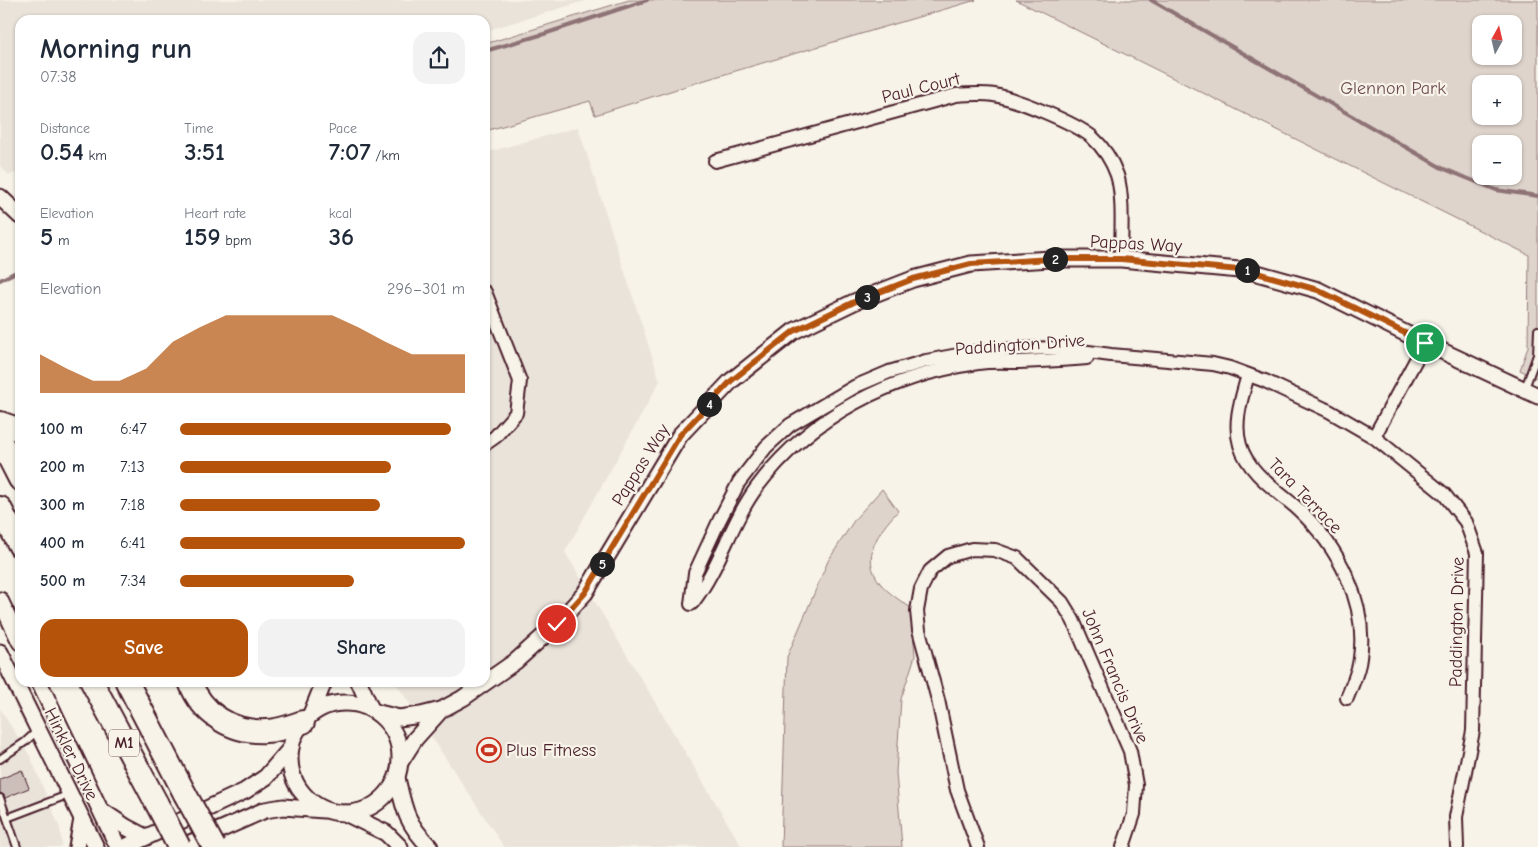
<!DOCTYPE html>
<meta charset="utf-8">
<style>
body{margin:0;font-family:"Comic Neue",sans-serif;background:#f2f2f3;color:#1f2937;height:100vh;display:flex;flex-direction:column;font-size:19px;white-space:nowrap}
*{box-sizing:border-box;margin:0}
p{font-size:16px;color:#747a83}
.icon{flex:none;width:28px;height:28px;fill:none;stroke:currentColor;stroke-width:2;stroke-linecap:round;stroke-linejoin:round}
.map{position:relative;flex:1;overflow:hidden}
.sheet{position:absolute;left:15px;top:15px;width:475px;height:672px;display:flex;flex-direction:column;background:#fff;border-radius:15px;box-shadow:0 1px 4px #0004}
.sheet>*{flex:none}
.needle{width:32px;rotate:8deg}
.fabs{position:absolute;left:1472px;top:15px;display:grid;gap:10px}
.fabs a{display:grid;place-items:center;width:50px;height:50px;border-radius:10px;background:#fff;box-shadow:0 1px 4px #0004;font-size:25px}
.pin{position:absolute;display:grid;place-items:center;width:42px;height:42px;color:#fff;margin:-21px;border:2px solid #fff;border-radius:50%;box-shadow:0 1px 5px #0007}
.km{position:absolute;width:25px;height:25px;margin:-12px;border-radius:50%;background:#222;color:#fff;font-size:14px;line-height:25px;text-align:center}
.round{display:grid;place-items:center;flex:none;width:52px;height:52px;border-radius:15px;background:#f2f2f3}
.overview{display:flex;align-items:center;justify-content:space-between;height:85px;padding:0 25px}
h1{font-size:28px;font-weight:600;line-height:38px}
.metrics{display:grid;grid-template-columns:repeat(3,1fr);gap:8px;height:85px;padding:5px 25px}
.metrics div{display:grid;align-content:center}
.metrics b{font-size:25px;font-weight:600}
.metrics small{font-size:14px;font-weight:400}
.metrics p{font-size:14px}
.chart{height:140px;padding:10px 25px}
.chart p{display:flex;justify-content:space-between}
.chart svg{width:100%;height:90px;margin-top:5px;fill:#b45309;opacity:.7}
.primary-button{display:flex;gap:10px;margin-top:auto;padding:10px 25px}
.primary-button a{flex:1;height:58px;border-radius:15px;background:#b45309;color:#fff;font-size:20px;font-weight:600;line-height:58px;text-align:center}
.primary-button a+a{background:#f2f2f3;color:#1f2937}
ul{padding:0 25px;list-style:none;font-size:16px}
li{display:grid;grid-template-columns:80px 60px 1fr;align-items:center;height:38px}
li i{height:12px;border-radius:6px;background:#b45309}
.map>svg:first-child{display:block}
.built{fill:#eae3da}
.green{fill:#ded4cc;stroke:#947a7c;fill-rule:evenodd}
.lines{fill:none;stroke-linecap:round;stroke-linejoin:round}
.stream{stroke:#8e7275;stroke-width:4}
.building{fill:#ccbfb9;stroke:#4a1f2b}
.service-casing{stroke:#4a1f2b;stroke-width:10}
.minor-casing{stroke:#4a1f2b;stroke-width:16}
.tertiary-casing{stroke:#4a1f2b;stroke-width:19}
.motorway-casing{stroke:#4a1f2b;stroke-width:26}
.service{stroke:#f7f3e8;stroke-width:6}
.minor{stroke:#f7f3e8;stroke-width:12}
.tertiary{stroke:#f7f3e8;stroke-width:15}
.motorway{stroke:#f7f3e8;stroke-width:22}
.motorway-bridge-casing{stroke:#4a1f2b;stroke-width:26;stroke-linecap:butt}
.motorway-bridge{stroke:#f7f3e8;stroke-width:22}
.route-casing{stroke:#fff;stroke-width:10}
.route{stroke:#b45309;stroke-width:6}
.labels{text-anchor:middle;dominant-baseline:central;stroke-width:4.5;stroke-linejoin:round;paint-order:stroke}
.shield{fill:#f7f3e8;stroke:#7e5f64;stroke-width:1}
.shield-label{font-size:16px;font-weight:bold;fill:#4a1f2b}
.street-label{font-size:18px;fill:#4a1f2b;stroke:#f7f3e8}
.park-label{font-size:18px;fill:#6f4c53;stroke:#f7f3e8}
.poi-label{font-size:18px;fill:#4a1f2b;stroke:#f7f3e8;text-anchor:start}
</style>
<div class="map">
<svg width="1538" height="847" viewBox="0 0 1538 847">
<rect width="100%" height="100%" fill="#f7f3e8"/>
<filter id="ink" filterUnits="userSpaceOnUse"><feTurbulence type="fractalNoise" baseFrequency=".02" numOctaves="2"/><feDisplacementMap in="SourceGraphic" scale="10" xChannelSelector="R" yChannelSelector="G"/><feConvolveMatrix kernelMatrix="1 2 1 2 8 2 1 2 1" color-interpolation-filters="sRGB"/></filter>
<g filter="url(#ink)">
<g class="built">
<polygon points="0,0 588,0 485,31 485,20 20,20 20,172 9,175 0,166"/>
<polygon points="578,127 660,381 565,552 742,847 504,847 396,683 485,682 485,153"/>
<polygon points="0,709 30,756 60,828 62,845 59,847 0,847"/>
</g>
<g class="green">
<polygon points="629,0 976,0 705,80 595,115 590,101 485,131 485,44"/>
<path d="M1016,0h522v379l-18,-9 8,-23 1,-92zM1481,24h33v32h-33zM1481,84h33v32h-33zM1481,144h33v32h-33z"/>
<path d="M882,489l16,22c-20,21 -38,46 -18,72 8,10 21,18 31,25l4,48 -14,43 -5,73 6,75h-121l6,-190 41,-96 27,-42z"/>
</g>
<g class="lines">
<g class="stream">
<polyline points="1151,0 1442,168 1496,190 1538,196"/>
<polyline points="485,51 544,34 647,0"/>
<polyline points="0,280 20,270"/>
</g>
</g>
<polygon class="building" points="22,770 29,788 5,798 4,795 0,793 0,779"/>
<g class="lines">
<defs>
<g id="service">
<polyline points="1525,388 1537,355 1538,330"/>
<polyline points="0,759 25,742 38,730"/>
<polyline points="0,798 17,847"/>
<polyline points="7,818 70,794"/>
</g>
<g id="minor">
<path d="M715,161l241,-66c13,-1 26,-2 38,0 23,4 81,28 98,42 11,10 20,24 25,38 7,22 4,61 4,84"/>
<polyline points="485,292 520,381 516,413 495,437 485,444"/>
<path d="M1248,375c-6,22 -15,47 -8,70 8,28 38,46 58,64 40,37 70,94 62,149 -1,13 -8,27 -13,40"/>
<polyline points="1374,437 1425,343"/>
<path d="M693,602c27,-35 38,-80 64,-115 53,-71 134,-112 221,-124 13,-2 28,-1 41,-1 23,-1 46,-2 68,-4"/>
<polyline points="691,604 695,573 719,521 739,482 766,447 790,425 856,386 889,372 926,361 974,352 1018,349 1058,348 1111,355 1213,364 1230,368 1265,381 1329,411 1374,437 1444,494 1466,522 1477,553 1473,731 1456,817 1457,847"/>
<polyline points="978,847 957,790 938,700 919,630 917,611 921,589 930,571 948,556 972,549 995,550 1017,558 1062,602 1073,620 1130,751 1136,785 1134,814 1123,847"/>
</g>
<g id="tertiary">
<polyline points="0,197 20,216"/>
<polyline points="0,600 20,642"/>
<polyline points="0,652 96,847"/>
<polyline points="39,682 118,847"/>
<polyline points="359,682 371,709"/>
<circle cx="345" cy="758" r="55"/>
<polyline points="379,713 399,718 421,715 441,710 463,698 516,661 557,624 585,593 680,435 731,381 794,331 854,302 913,279 971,264 1051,259 1121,259 1250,271 1318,290 1425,343 1538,396"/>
<polyline points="311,714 324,682"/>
<polyline points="401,761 415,739 441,710"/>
<path d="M397,778c7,31 9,45 33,69"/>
<polyline points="102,811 126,827 145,837"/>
<polyline points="345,813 386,833 400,847"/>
<polyline points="77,847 82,819"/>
<polyline points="125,847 245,791 266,777 291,748"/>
<polyline points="181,847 265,810 283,807 324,810"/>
</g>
<g id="motorway">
<polyline points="0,423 20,430"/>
<polyline points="0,440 20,479"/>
<polyline points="0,508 20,546"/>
<polyline points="92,682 157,804"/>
<polyline points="127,682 185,794"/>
<path d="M190,682c12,32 42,51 76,49 13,0 25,-5 37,-9"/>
</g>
</defs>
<use href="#service" class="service-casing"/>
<use href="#minor" class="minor-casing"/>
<use href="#tertiary" class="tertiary-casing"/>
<use href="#motorway" class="motorway-casing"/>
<use href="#service" class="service"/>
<use href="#minor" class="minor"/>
<use href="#tertiary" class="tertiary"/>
<use href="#motorway" class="motorway"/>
<defs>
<g id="motorway-bridge">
<polyline points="185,794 214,847"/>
<polyline points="157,804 179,847"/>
</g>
</defs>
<use href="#motorway-bridge" class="motorway-bridge-casing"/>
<use href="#motorway-bridge" class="motorway-bridge"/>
</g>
</g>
<g class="lines" filter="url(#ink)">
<defs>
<polyline id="route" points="557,624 585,593 680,435 731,381 794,331 854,302 913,279 971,264 1051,259 1121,259 1250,271 1318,290 1425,343"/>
</defs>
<use href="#route" class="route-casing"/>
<use href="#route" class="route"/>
</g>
<defs>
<symbol id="stadium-ring" viewBox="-11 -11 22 22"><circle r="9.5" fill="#f7f3e8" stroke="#c8321e" stroke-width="1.5"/><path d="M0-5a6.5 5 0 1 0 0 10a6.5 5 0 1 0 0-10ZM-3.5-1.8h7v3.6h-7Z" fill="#c8321e"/></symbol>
</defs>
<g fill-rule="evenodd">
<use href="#stadium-ring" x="475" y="736" width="28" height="28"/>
</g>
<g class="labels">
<rect class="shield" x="109" y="729.5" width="30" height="27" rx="4"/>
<g class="shield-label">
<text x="124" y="743">M1</text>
</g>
<g class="street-label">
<text transform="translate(921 88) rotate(-14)">Paul Court</text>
<text transform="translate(1136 244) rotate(3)">Pappas Way</text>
<text transform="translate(1020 345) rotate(-4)">Paddington Drive</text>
<text transform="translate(641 465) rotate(-58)">Pappas Way</text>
<text transform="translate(1305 496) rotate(46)">Tara Terrace</text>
<text transform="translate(1457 622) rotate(-89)">Paddington Drive</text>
<text transform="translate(1115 676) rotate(67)">John Francis Drive</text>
<text transform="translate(71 754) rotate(64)">Hinkler Drive</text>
</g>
<g class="park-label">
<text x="1393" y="88">Glennon Park</text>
</g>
<g class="poi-label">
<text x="506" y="750">Plus Fitness</text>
</g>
</g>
</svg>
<div class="fabs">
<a><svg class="needle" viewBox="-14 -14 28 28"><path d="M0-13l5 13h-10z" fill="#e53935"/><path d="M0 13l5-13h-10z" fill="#747a83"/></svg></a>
<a>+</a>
<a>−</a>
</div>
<div class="pin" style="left:1425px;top:343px;background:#1e9e55"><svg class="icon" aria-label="arrive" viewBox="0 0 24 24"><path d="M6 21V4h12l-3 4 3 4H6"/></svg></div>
<div class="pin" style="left:557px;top:624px;background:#d93025"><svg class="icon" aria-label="check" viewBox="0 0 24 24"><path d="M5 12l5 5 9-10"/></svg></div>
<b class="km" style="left:1247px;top:270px">1</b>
<b class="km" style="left:1055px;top:259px">2</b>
<b class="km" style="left:867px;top:297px">3</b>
<b class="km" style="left:709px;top:404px">4</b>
<b class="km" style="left:602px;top:564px">5</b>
<section class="sheet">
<div class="overview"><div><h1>Morning run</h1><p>07:38</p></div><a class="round"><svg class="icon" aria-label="share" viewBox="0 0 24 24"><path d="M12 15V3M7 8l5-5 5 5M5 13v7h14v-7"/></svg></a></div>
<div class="metrics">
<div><p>Distance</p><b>0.54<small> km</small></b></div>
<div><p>Time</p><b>3:51</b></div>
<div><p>Pace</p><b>7:07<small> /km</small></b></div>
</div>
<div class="metrics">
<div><p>Elevation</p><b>5<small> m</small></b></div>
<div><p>Heart rate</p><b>159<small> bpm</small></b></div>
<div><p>kcal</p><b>36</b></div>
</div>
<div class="chart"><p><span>Elevation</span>296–301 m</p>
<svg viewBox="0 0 160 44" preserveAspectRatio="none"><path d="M0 44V25L10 32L20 38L30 38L40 32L50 19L60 12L70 6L80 6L90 6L100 6L110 6L120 12L130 19L140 25L150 25L160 25V44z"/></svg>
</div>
<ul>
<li><b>100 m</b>6:47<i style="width:95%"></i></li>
<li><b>200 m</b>7:13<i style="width:74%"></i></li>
<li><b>300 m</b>7:18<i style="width:70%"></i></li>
<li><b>400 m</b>6:41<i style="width:100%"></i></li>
<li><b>500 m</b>7:34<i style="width:61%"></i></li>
</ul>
<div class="primary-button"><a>Save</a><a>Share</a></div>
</section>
</div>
